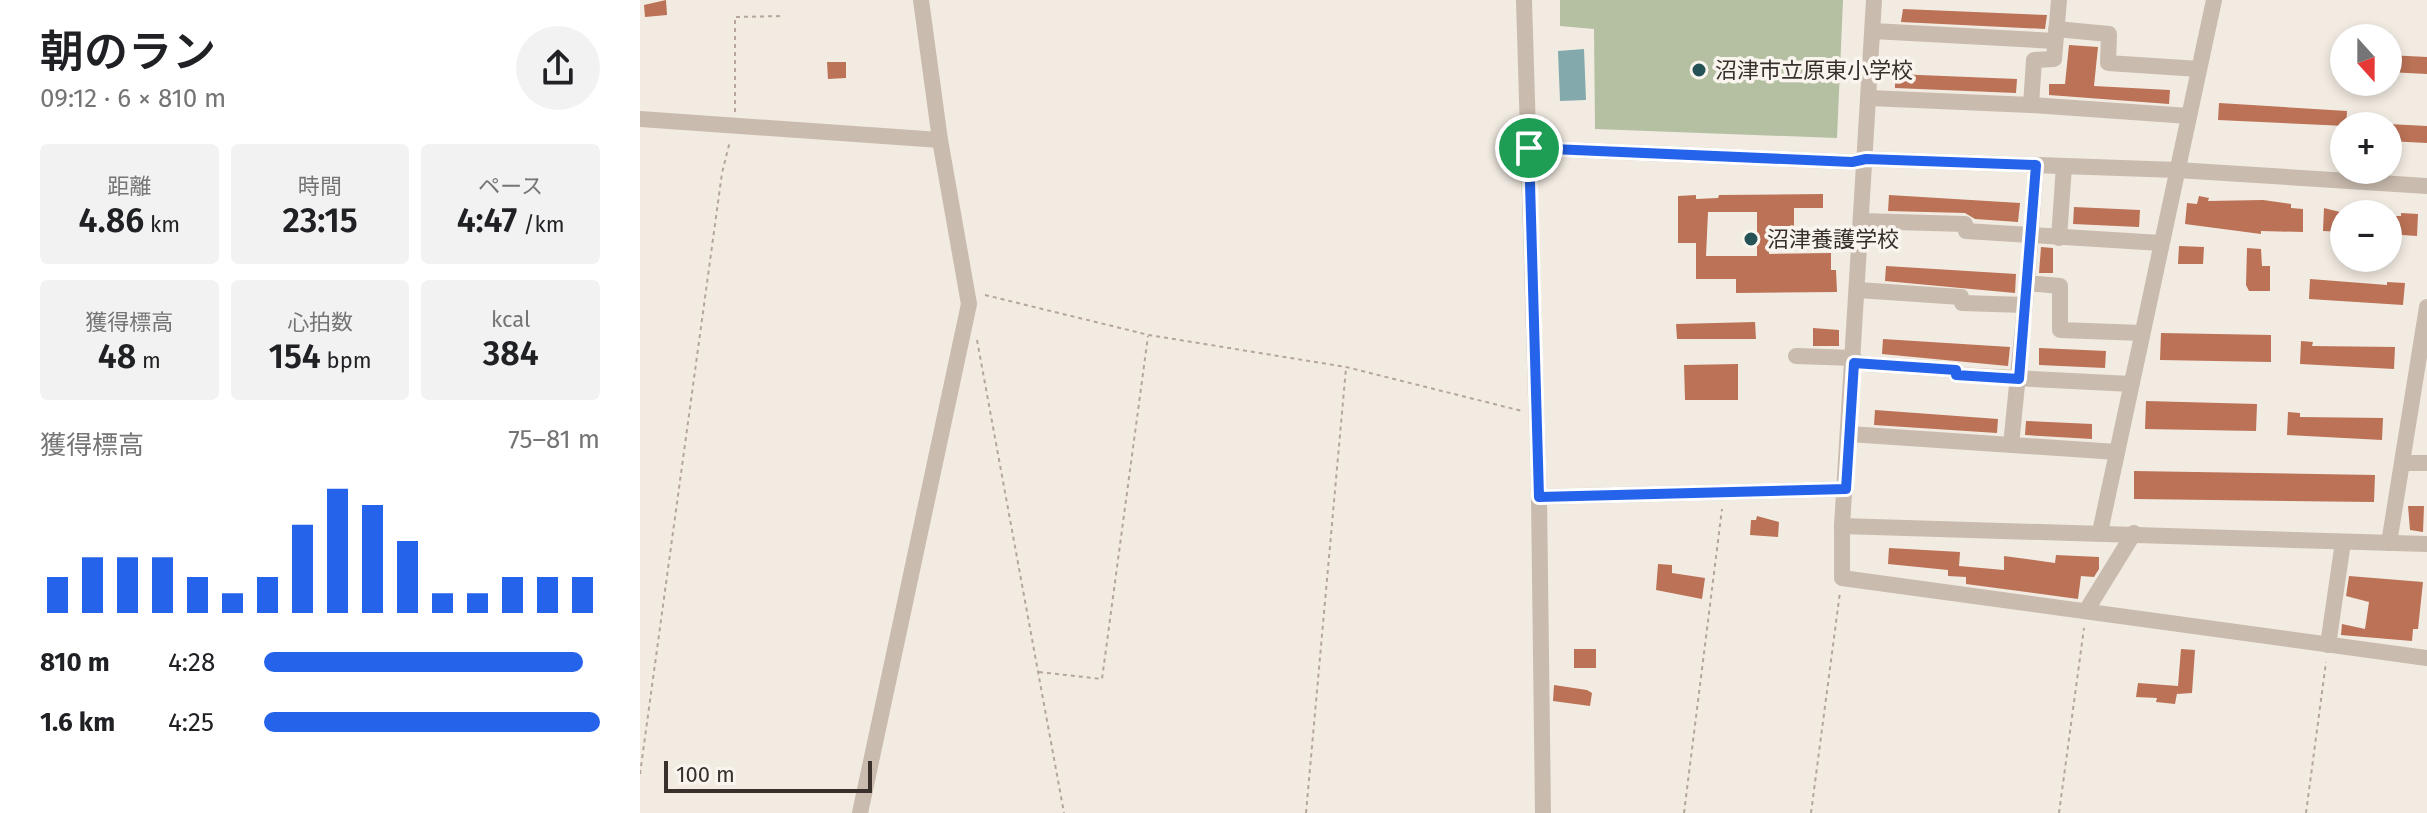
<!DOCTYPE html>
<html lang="ja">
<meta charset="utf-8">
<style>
body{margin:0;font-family:"Fira Sans","Noto Sans JP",sans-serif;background:#f2f2f2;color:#202124;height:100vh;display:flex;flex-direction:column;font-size:30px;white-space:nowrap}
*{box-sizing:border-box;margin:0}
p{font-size:26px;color:#757577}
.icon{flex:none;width:44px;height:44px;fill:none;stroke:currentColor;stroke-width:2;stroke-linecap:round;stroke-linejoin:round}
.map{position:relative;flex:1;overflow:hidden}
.side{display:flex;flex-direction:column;background:#fff;width:640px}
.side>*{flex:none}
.needle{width:52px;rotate:159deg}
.controls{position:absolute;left:1690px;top:24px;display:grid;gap:16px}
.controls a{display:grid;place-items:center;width:72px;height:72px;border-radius:50%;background:#fff;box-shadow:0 4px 12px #0003;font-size:40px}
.scale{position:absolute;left:24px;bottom:20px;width:208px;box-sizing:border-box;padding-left:8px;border:4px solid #39302c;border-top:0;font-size:22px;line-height:28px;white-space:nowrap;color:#39302c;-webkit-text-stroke:6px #f9f5ee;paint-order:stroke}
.pin{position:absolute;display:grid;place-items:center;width:68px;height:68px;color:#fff;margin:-34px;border:4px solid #fff;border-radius:50%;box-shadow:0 2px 8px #0007}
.round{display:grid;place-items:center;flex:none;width:84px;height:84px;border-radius:42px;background:#f2f2f2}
.head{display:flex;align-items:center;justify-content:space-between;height:136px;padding:0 40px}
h1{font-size:44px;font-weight:600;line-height:60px}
.metrics{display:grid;grid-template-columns:repeat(3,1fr);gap:12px;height:136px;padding:8px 40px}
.metrics div{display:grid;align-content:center;border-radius:8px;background:#f2f2f2;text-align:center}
.metrics b{font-size:34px;font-weight:600}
.metrics small{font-size:22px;font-weight:400}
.metrics p{font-size:22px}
.chart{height:224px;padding:16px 40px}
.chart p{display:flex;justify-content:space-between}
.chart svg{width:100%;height:144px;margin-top:8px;stroke:#2563eb;stroke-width:6}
ul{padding:0 40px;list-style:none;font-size:26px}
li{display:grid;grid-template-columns:128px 96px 1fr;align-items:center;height:60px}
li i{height:20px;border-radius:10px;background:#2563eb}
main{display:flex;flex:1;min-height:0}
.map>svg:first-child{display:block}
.green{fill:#b5c0a3}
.water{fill:#83a9ac}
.building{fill:#bb7256;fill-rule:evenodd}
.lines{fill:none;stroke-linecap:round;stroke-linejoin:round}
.path{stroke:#b5a699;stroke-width:2;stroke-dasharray:4 4;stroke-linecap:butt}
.minor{stroke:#c9bbae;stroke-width:16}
.route-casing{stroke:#fff;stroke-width:16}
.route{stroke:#2563eb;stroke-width:10}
.poi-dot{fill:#255257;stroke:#f9f5ee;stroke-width:3}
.labels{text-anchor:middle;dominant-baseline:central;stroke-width:7;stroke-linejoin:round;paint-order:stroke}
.poi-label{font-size:22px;fill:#39302c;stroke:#f9f5ee;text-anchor:start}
</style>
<main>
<section class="side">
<div class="head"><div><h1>朝のラン</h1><p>09:12 · 6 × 810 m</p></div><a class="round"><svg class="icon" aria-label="share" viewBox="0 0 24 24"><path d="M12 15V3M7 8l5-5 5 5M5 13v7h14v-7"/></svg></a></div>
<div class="metrics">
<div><p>距離</p><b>4.86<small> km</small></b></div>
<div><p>時間</p><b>23:15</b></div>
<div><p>ペース</p><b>4:47<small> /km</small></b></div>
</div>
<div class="metrics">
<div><p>獲得標高</p><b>48<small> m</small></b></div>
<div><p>心拍数</p><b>154<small> bpm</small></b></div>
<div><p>kcal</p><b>384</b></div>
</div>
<div class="chart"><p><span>獲得標高</span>75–81 m</p>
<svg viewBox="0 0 160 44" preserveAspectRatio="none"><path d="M5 44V33M15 44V27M25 44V27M35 44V27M45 44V33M55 44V38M65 44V33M75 44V17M85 44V6M95 44V11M105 44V22M115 44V38M125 44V38M135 44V33M145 44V33M155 44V33"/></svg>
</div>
<ul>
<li><b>810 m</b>4:28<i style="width:95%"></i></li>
<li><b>1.6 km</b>4:25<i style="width:100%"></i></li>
</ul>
</section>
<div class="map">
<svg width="1787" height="813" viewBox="0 0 1787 813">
<rect width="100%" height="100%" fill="#f2ebe2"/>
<polygon class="green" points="920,0 1203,0 1197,138 955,129 954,29 920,26"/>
<polygon class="water" points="944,49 946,100 920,101 918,51"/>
<g class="building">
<polygon points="26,0 27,15 5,17 4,5"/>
<polygon points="1263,9 1407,15 1405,29 1261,22"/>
<polygon points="1429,45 1458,47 1454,86 1530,90 1529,104 1409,95 1409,84 1425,84"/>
<polygon points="1748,55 1787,57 1787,74 1748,72"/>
<polygon points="187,62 206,62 206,78 188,79"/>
<polygon points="1255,74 1377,79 1376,93 1255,88"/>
<polygon points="1579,103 1707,111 1706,126 1578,120"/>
<polygon points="1748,124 1787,126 1787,143 1748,141"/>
<path d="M1183,194v14h-29v18h-25v28l62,-1v17h5l1,22 -101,1v-14h-40v-36h-18v-47l18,-1v4l22,-1 1,-3zM1068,212h49v44h-51z"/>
<polygon points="1249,195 1380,203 1378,222 1335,219 1325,213 1248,211"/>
<polygon points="1559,196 1569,198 1568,201 1623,200 1651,204 1651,208 1663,209 1663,232 1621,231 1621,234 1545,224 1547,203 1557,204"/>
<polygon points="1434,207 1500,210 1499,227 1433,224"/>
<polygon points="1684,208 1704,213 1704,232 1683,231"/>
<polygon points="1761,213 1778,214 1777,236 1748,234 1748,216 1761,216"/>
<polygon points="1539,246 1564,247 1563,264 1538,264"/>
<polygon points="1401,247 1413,248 1413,273 1399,273"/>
<polygon points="1607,248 1621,249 1622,266 1630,266 1630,291 1609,291 1606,285"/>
<polygon points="1246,266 1376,274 1375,293 1245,281"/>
<polygon points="1670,279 1747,285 1747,282 1765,283 1763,305 1669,299"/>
<polygon points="1115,322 1116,339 1037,339 1036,324"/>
<polygon points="1173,328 1199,330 1199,346 1173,346"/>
<polygon points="1521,333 1631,335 1631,362 1520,360"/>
<polygon points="1243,339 1370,347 1368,366 1242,354"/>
<polygon points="1661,341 1673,342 1672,346 1755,347 1754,369 1660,364"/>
<polygon points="1399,348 1466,351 1465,368 1399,365"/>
<polygon points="1098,364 1098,400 1045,400 1044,365"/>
<polygon points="1506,401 1617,404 1616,431 1505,429"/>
<polygon points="1235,410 1358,419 1357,433 1234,425"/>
<polygon points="1648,412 1660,413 1660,417 1743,418 1742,440 1647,435"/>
<polygon points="1386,421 1452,424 1452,439 1385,435"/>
<polygon points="1494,471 1735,475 1734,502 1494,499"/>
<polygon points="1768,506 1784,506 1783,532 1770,530"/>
<polygon points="1117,516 1139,522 1138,537 1110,535 1111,520 1116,520"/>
<polygon points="1249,548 1320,552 1319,566 1364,570 1364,556 1415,563 1416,555 1459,557 1459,569 1454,577 1441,576 1438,599 1326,584 1326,577 1308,576 1308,570 1248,564"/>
<polygon points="1018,564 1032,565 1032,573 1065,578 1062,599 1016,590"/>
<polygon points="1709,576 1783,582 1778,629 1773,629 1772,641 1701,635 1702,624 1725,629 1729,602 1706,596"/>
<rect x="934" y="649" width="22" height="19"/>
<polygon points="1541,649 1555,650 1552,693 1537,694 1538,688 1535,704 1516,702 1517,698 1496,697 1498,683 1538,686"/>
<polygon points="914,685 947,690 952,693 950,706 913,701"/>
</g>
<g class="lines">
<g class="path">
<polyline points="95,112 95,17 143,16"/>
<polyline points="345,295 509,335 706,367 882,411"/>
<polyline points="337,340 424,813"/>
<polyline points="399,672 462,679 508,336"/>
<polyline points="0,774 82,173 90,141"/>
<polyline points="666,813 706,368"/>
<polyline points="1044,813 1082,509"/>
<polyline points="1171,813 1200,592"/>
<polyline points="1419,813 1444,628"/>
<polyline points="1666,813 1686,662"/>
</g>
<g class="minor">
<polyline points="884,0 899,497 903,813"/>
<polyline points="1234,0 1202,526 1202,578 1787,658"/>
<polyline points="1416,29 1469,34 1468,63 1559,69"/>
<polyline points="1233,31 1415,41"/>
<polyline points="1229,98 1391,105 1394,60 1414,59 1419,0"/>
<polyline points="1391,105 1549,116"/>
<polyline points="0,119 300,140"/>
<polyline points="889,148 1212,162 1226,159 1537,170 1787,186"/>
<polyline points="1396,165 1387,283 1420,286 1420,330 1502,333"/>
<polyline points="1222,221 1325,224 1326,231 1521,243"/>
<polyline points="1419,238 1424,166"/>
<polyline points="1218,290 1321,297 1322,303 1385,305"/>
<polyline points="1156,356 1214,358"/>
<polyline points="1214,363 1316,370 1316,375 1491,384"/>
<polyline points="1209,434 1477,452"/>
<polyline points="1371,445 1386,295"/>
<polyline points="1764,463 1787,463"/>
<polyline points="899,497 1206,489"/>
<polyline points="1202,526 1787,544"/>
<polyline points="1460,532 1574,0"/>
<polyline points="1749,543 1787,307"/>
<polyline points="1446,611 1494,533"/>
<polyline points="1688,645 1703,542"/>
<polyline points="220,813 329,304 300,140 281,0"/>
</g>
</g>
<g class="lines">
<defs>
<polygon id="route" points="889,148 1212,162 1226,159 1396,165 1379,379 1316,375 1316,370 1214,363 1206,489 899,497"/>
</defs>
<use href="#route" class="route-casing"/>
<use href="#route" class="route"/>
</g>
<g class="poi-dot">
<circle cx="1059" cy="70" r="8"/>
<circle cx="1111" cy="239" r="8"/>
</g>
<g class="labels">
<g class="poi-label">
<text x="1075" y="70">沼津市立原東小学校</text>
<text x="1127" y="239">沼津養護学校</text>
</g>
</g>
</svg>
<div class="controls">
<a><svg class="needle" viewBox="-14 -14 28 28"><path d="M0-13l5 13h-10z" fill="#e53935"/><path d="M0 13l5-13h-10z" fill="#757577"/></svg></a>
<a>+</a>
<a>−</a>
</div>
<div class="scale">100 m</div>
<div class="pin" style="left:889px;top:148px;background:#1e9e55"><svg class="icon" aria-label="arrive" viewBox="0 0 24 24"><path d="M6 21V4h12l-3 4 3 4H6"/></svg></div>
</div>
</main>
